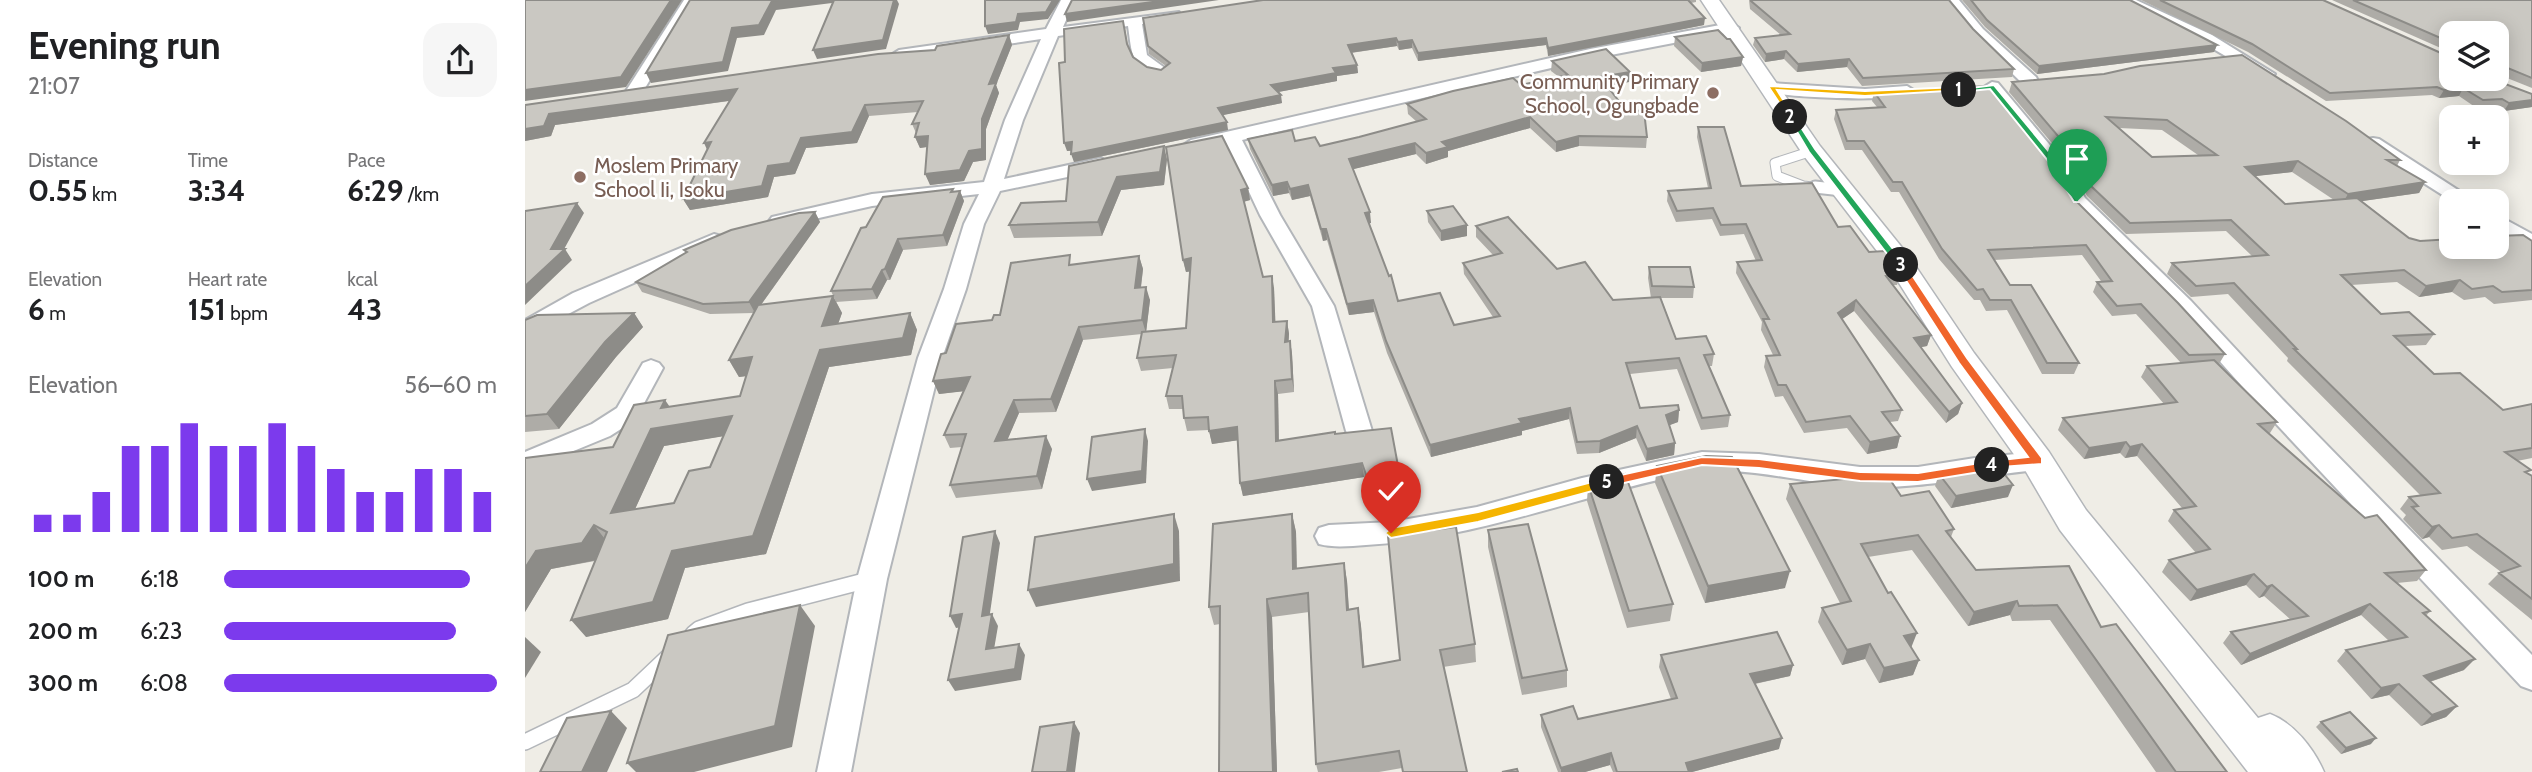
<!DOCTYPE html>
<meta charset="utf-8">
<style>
body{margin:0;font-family:Cabin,sans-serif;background:#f6f6f6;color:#202124;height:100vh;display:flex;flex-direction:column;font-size:26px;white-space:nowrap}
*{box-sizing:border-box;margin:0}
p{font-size:23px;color:#757577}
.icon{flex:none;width:38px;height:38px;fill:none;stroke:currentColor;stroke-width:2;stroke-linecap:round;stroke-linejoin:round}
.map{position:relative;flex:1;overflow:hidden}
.sheet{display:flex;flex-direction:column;background:#fff;width:525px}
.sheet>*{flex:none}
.buttons{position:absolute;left:1914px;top:21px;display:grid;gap:14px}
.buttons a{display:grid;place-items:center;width:70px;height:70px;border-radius:14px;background:#fff;box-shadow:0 4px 18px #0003;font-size:35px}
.pin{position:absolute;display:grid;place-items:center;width:60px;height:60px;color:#fff;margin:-72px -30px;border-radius:50% 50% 50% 0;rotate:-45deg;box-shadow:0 0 7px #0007}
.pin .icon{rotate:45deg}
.km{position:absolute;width:35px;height:35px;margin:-18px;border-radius:50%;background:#222;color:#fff;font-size:19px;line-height:35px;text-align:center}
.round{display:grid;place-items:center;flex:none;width:74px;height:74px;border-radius:21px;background:#f6f6f6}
.headline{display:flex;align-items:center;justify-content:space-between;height:119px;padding:0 28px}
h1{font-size:38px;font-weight:700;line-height:52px}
.metrics{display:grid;grid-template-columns:repeat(3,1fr);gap:10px;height:119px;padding:7px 28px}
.metrics div{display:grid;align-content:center}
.metrics b{font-size:30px;font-weight:700}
.metrics small{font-size:19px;font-weight:400}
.metrics p{font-size:19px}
.chart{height:196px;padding:14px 28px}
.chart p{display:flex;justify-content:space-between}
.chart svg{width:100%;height:126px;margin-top:7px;stroke:#7c3aed;stroke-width:6}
ul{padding:0 28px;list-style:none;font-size:23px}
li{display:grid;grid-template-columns:112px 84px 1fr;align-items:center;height:52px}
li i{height:18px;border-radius:9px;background:#7c3aed}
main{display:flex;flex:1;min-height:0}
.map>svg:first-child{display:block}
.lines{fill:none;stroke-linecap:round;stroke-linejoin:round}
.service-far2-casing{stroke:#b3b6ba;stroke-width:11}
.service-far1-casing{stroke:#b3b6ba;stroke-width:15}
.service-casing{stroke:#b3b6ba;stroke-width:18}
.minor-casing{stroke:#b3b6ba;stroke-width:4}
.tertiary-casing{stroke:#b3b6ba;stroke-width:3}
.service-far2{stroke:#fff;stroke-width:9}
.service-far1{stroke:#fff;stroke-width:11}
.service{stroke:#fff;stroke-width:15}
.minor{fill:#fff;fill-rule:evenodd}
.tertiary{fill:#fff;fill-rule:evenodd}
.wall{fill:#aeaca7;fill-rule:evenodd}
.shaded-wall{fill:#8d8c88}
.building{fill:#cac8c2;stroke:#8d8c88;stroke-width:2;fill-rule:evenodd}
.split-1{fill:#22a559;stroke:#fff;stroke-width:2}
.split-2{fill:#f5b400;stroke:#fff;stroke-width:2}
.split-3{fill:#22a559;stroke:#fff;stroke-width:2}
.split-4{fill:#f0652b;stroke:#fff;stroke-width:2}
.split-5{fill:#f0652b;stroke:#fff;stroke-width:2}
.split-6{fill:#f5b400;stroke:#fff;stroke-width:2}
.education-dot{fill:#8d6e63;stroke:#fff;stroke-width:2.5}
.labels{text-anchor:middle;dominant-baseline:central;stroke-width:5;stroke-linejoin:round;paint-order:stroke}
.far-education-label{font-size:21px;fill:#785e54;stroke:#fff;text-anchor:end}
</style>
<main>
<section class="sheet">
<div class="headline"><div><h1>Evening run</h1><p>21:07</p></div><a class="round"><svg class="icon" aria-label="share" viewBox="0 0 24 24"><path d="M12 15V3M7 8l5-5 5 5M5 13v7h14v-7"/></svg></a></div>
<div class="metrics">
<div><p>Distance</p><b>0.55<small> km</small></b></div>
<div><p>Time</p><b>3:34</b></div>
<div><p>Pace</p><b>6:29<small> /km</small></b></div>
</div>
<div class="metrics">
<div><p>Elevation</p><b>6<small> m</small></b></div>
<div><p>Heart rate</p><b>151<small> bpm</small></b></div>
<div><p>kcal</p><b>43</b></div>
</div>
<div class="chart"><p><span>Elevation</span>56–60 m</p>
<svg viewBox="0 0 160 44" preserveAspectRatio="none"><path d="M5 44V38M15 44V38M25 44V30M35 44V14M45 44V14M55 44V6M65 44V14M75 44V14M85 44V6M95 44V14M105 44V22M115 44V30M125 44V30M135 44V22M145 44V22M155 44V30"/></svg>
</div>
<ul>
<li><b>100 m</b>6:18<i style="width:90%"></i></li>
<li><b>200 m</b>6:23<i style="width:85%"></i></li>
<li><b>300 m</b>6:08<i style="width:100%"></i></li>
</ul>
</section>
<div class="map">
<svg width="2007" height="772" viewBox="0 0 2007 772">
<rect width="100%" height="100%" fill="#efede6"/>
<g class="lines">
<defs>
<polyline id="service-far2" points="1287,151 1250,163 1252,176 1278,186 1308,189"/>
<polyline id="service-far1" points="1290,187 1317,190"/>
<g id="service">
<polyline points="168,634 174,629 223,611 347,579"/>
<polyline points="0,742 108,690 144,656"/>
</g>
<g id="minor">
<polygon points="159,0 173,0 114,98 102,98 99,94"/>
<path d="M536,0h14l-12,27 116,-15 2,3 -2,3 -37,6 5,31 22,16 -8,5c-31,-8 -29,-23 -33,-50l-70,10 -35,84 -19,59 97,-21 9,6 -9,6 -101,21 -16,33 -18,65 -24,69 -55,221 -36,193h-34l40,-193 61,-221 26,-69 20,-65 15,-30 -107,12 -93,21 -7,-2 -3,-4 3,-4 100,-23 112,-12 21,-62 36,-81 -142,21 -8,-5 8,-5 147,-21z"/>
<polygon points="1419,0 1434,0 1458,29 1511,77 1513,81 1511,85 1499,85 1448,35"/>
<polygon points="1592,0 1611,0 1687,35 1750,74 1742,79 1736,77 1675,41"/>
<polygon points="1206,23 1214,28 1211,31 1065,59 717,140 755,215 809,306 847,431 843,437 834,440 825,437 821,431 787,306 735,215 701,143 666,152 657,146 666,140 1065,49"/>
<polygon points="1467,82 1473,83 1539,162 1560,198 1666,301 1758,400 2007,655 2007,690 1996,686 1740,412 1650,311 1545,205 1524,168 1459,87"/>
<path d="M1246,83l94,6 42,-3 8,5c-12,13 -129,6 -150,1l-2,-4z"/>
<polygon points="1848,138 1854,139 1950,201 1927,201 1842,147 1839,143 1842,139"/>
<polygon points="1972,215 2007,234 2007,249 1972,230"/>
<polygon points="189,234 196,236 199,240 196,244 64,303 0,337 0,320 48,293"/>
<polygon points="126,360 134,363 138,368 110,420 85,436 0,471 0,452 67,424 92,408 118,363"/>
<path d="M1177,452l57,2 101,13h58l57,-9 62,-6 9,2 4,7 -4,7 -9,2c-58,6 -116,19 -175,17 -44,-2 -87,-14 -132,-16 -10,0 -21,-2 -31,0 -111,21 -220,68 -333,74 -16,1 -32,3 -47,-1l-4,-8 4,-8 10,-3 62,-3 86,-15 105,-29z"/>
</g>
<path id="tertiary" d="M1176,0h18l101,146 88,109 66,98 75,99 37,58 172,208 12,-4c24,9 44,35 54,58h-76l-188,-242 -35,-60 -73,-103 -65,-103 -83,-108z"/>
</defs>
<use href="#service-far2" class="service-far2-casing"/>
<use href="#service-far1" class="service-far1-casing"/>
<use href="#service" class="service-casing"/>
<use href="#minor" class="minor-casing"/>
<use href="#tertiary" class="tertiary-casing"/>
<use href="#service-far2" class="service-far2"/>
<use href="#service-far1" class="service-far1"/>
<use href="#service" class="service"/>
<use href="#minor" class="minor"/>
<use href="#tertiary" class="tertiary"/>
</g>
<g class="wall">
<polygon points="738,0 1171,0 1171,2 1166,3 1179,25 1023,56 1021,45 893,61 887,48 874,50 872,46 826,53 832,65 833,73 812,76 812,81 753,92 757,103 697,115 703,130 549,162 547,151 542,151 540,62 600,28 603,46 608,57 622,67 636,70 641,66 624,54 623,46"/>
<polygon points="1224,0 1424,0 1448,29 1489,69 1487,77 1337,86 1322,67 1272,72 1259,59 1240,62 1228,45 1230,38 1256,35 1225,9"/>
<polygon points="1437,0 1605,0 1692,45 1689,52 1512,74 1460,27"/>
<polygon points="1616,0 1798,0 1927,79 2007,94 2007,107 1979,111 1972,108 1953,109 1934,96 1914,98 1907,95 1801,101 1723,52"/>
<polygon points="1807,0 2007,0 2007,88 1972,74 1972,33 1927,33 1927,53"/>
<polygon points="484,35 487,45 471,85 474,93 461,129 461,160 448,162 439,181 405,185 402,147 395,148 390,137 391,133 387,124 393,112 344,116 332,143 281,148 270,174 249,177 243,197 165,210 158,199 182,150 204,101 30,125 26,136 0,141 0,105 410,50"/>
<polygon points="1150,37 1218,57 1216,66 1176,72 1149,46"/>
<polygon points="1027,61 1105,72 1104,82 1082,86 1122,137 1121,148 1054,146 1031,152 1005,128 923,151 923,157 901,164 891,154 828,169 846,223 844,223 873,301 929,325 968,317 939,274 938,263 968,255 951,237 951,226 1032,269 1088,300 1126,298 1123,278 1124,267 1169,287 1168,298 1136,298 1151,339 1189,354 1187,366 1184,366 1205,415 1203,427 1176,430 1152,369 1105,374 1115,408 1154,410 1153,422 1144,425 1150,443 1149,455 1121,461 1111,438 1074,453 1052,454 1044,419 997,431 997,435 906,457 862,353 849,312 824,315 802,240 798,241 785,196 767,200 764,193 748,196 725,149 723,139 770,141 795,146 834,137 892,122 883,114 882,104 996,85 1034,77 1026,71"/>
<path d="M1487,82l388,78 -3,6 28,16 -6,11 -57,8 47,37 11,3h112v59l-38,4 -9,-7 -21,3 -12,-8 -33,5 -22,-15 -46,3 30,29 53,20 -8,11 -21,1 29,28 69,36 29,-6v54l-15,3 11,13 4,2v144l-44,-36 11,-11 2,-1 -34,-26 -25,4 -13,-13 -7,2 -19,-20 3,-4 -6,-6 9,-12 12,-1 -134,-135 1,-3 -60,-64 -37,3 -24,-23 5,-11 80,-7 -26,-25 -100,3 -39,-38 -21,-36 -57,-68zM1594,128l43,2 36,25 -46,2zM1767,172l42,28 -49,4 -31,-28z"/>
<polygon points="1349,92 1547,197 1700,354 1694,364 1752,422 1745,433 1743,433 1901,570 1892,581 1872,583 1905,611 1901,616 1939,670 1905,682 1932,706 1921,717 1896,726 1864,695 1846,699 1812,661 1821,650 1864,641 1836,615 1716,665 1698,643 1706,632 1766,620 1739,596 1734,598 1721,585 1665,601 1637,572 1644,560 1671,553 1643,521 1649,510 1657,508 1612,456 1600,458 1595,453 1559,459 1533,430 1538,418 1639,404 1616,377 1622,366 1656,363 1611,314 1587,316 1568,292 1572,282 1576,281 1557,255 1469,260 1485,285 1554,363 1549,374 1517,374 1482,310 1461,311 1455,300 1449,300 1414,259 1374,192 1366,192 1337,150 1320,150 1309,119 1311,110 1352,107 1347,101"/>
<polygon points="1173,127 1216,186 1313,227 1344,252 1375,274 1372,285 1368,285 1406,335 1402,346 1396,347 1437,403 1433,414 1421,423 1329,311 1317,319 1377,410 1373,421 1365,422 1375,436 1372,448 1342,454 1322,428 1279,433 1258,396 1250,397 1239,367 1241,356 1248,355 1236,330 1237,322 1211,273 1212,262 1231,261 1219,234 1195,236 1187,219 1151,222 1142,201 1143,191 1183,188 1172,137"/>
<polygon points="642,159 639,185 596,190 577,236 489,238 484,225"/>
<polygon points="723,188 725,200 718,202 738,277 749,288 750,322 762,321 764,334 763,342 765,341 767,354 769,392 753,394 754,440 810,434 876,482 877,495 848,502 839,477 718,496 715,483 713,440 687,444 684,430 662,431 659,418 658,409 644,409 641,396 648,368 616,371 612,358 617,334 558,340 531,412 494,413 482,440 527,449 517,489 431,498 425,485 437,447 425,448 419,435 438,391 414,394 408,381 421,353 467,320 548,265 614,256 618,269 616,288 625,300 621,332 661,328 665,271 661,272 658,260"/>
<polygon points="428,189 429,192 435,191 439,201 422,246 378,250 365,280 362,280 352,299 311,302 306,291 341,227"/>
<polygon points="902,211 942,236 916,241 903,222"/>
<path d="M290,212l5,10 -59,83 72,-9 9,17 -4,11 72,-11 7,17 -6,25 -82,12 -63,187 -81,14 -17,51 -82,18 9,-76 -44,8 -26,43v-154l88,-11 57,-40 70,-11 6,-20 -7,1 -10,-17 25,-47 -44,1 -68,-22 -6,-10 50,-29 -2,-3zM198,436l-13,31 -36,36 -39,6 29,-63z"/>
<polygon points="109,313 118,327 91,357 34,429 0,432 0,320"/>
<polygon points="1132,466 1260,588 1180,603 1130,483"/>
<polygon points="1414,474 1483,497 1426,508 1410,486"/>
<polygon points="1063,484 1148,604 1145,621 1102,628 1062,501"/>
<polygon points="1265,484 1376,496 1429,529 1426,537 1451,570 1544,566 1576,627 1702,772 1631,772 1525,620 1487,621 1485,615 1443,626 1387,550 1343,557 1386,648 1394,660 1388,675 1354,683 1340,659 1317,665 1293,622 1297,608 1315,603 1261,499"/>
<polygon points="767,514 771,532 772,569 819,563 822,581 824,609 833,608 836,626 839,667 875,660 863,536 950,644 951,662 918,667 942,772 877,772 877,768 854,772 793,772 791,764 784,612 747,617 752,772 694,772 695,624 689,625 684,607"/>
<polygon points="963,530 1042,670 1042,687 997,695 963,547"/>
<polygon points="1136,655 1268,665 1265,676 1230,684 1254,749 1167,772 1088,772 1085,765 1060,772 1033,772 1016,727 1016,715 1053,719 1146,699 1134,667"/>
<polygon points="1796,722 1846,744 1816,754 1791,727"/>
</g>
<g class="shaded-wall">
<polygon points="146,0 157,0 101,87 0,101 0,90"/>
<polygon points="253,0 323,0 323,1 251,10 239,35 212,38 203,71 126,83 121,73 207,28 247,1"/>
<polygon points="369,0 372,0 374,4 361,49 292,59 288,50"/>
<polygon points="528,0 535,0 523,19 495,22 493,30 463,34 460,26"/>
<polygon points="642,0 694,0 542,22 540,14"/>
<polygon points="1180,18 1179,25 1023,56 1023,48"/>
<polygon points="484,35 487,45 471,85 474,93 461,129 461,160 448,162 439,181 405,185 400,174 457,119 464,84"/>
<polygon points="871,38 872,46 824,53 823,45"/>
<polygon points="1021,38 1021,45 893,61 893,53"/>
<polygon points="887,40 887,48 874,50 873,42"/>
<polygon points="1692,45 1689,52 1512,74 1514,66"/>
<polygon points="1261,51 1259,59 1240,62 1241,54"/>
<polygon points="1218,57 1216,66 1176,72 1177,63"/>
<polygon points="1324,59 1322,67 1272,72 1273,64"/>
<polygon points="832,65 833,73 812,76 812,81 748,93 746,85 808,68"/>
<polygon points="1978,66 1973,74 1972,74 1972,67"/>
<polygon points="1105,72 1104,82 1075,87 1075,77"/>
<polygon points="1938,88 1934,96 1914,98 1919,90"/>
<polygon points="212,89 217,99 30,125 26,136 0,141 0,129 24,114"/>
<polygon points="756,95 757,103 694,116 693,108"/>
<polygon points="2007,100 2007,107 1979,111 1984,103"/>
<polygon points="340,105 344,116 332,143 281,148 270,174 249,177 243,197 165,210 158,199 243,166 276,138"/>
<polygon points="1005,117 1005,128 923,151 923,157 901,164 901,153 917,142"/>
<polygon points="702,122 703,130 549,162 546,154"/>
<polygon points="403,136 408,146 395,148 390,137"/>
<polygon points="1054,136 1054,146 1031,152 1031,142"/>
<polygon points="186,142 184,154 179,143"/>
<polygon points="547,142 550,150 542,151 539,143"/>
<polygon points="890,143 891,154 825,170 824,159"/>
<polygon points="639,146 642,159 639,185 596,190 577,236 573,222 592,177"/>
<polygon points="1773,161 1767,172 1714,178 1720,167"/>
<polygon points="762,182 764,193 748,196 747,185"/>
<polygon points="1900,182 1894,193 1817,204 1823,194"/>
<polygon points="783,185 785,196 767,200 765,189"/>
<polygon points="723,188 725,200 718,202 716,190"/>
<polygon points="435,191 439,201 422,246 418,235"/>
<polygon points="52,203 59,213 38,251 40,249 47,260 0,305 0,286 26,249"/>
<polygon points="290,212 295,222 230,313 224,302"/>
<polygon points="845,212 846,223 841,224 840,213"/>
<polygon points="942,225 942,236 916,241 916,231"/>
<polygon points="796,229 801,229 802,240 798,241"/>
<polygon points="373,239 378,250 365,280 360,269"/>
<polygon points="614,256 618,269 614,301 610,288"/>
<polygon points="666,258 669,271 661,272 658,260"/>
<polygon points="357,270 362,280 352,299 347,289"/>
<polygon points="747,276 749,288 751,335 748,322"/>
<polygon points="1935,280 1927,292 1894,297 1901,286"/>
<polygon points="621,287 625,300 621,333 617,320"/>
<polygon points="308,296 317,313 306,343 297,326"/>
<polygon points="848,300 849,312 824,315 822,304"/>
<polygon points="1331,300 1329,311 1310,324 1313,313"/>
<polygon points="109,313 118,327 91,357 34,429 22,414 80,342"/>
<polygon points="385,313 392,330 386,355 304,367 241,554 160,568 143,619 61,637 46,620 147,551 295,350"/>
<polygon points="762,321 764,334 763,355 760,342"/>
<polygon points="554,327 558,340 531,412 526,399"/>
<polygon points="1406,335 1402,346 1386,349 1389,338"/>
<polygon points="765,341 767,354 769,392 767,379"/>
<polygon points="227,357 238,374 214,377 204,360"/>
<polygon points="445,377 450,390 414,394 408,381"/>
<polygon points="750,381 753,394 754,454 751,441"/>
<polygon points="140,400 152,417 136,408"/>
<polygon points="489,400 494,413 476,455 470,441"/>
<polygon points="1437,403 1433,414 1421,423 1424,412"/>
<polygon points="1045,408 1044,419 997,431 997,435 906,457 905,445 994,419"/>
<polygon points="1154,410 1153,422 1140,427 1141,415"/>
<polygon points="207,416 218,433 139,446 100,531 86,513 126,429"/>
<polygon points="1112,426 1111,438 1074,453 1075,441"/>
<polygon points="712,427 715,440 687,444 684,431"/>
<polygon points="620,429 623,441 621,483 567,491 562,479"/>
<polygon points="521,436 527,449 517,489 512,476"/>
<polygon points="1375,436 1372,448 1342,454 1345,442"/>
<polygon points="1601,442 1595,453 1559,459 1564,448"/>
<polygon points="1150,443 1149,455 1121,461 1122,449"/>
<polygon points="1617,444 1612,456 1600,458 1605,447"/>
<polygon points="837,463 839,477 718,496 715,483"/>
<polygon points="876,482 877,495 848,502 846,489"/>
<polygon points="1488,485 1483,497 1426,508 1431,496"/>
<polygon points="649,514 654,531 655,581 511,607 503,590"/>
<polygon points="767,514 771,532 772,588 768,569"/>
<polygon points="69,525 83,543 72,560 26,569 0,612 0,568 11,551"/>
<polygon points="1914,525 1904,537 1897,539 1907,527"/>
<polygon points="470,531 475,543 463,627 457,616"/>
<polygon points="819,563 822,581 825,628 822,610"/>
<polygon points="1265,571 1260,588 1180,603 1183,586"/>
<polygon points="1729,574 1721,585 1665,601 1672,590"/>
<polygon points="1747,585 1739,596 1734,598 1742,587"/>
<polygon points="742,599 747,617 752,772 748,772"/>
<polygon points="1492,601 1485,615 1443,626 1449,612"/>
<polygon points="1845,604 1836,615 1716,665 1725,654"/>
<polygon points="275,605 290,626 267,747 169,772 111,772 102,763"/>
<polygon points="833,608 836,626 841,685 838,667"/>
<polygon points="437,614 444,626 431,628 425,616"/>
<polygon points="467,614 473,626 467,661 461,649"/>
<polygon points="1392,633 1386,648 1379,636"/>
<polygon points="0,637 16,652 0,678"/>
<polygon points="494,644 500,655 496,680 430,691 423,680"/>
<polygon points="1345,644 1340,659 1317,665 1322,650"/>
<polygon points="1950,659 1939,670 1889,687 1899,676"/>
<polygon points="1394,660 1388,675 1354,683 1359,668"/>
<polygon points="1268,665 1265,676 1223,685 1225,674"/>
<polygon points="1874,684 1864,695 1846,699 1856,688"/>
<polygon points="1932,706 1921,717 1896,726 1907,715"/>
<polygon points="86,711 102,728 82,772 57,772"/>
<polygon points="549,722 555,733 550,772 542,772"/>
<polygon points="1257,738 1254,749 1167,772 1159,772 1161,763"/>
<polygon points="1851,738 1846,744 1816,754 1821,748"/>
<polygon points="1086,753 1085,765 1060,772 1036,772 1036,768"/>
</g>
<g class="building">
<polygon points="0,0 146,0 96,77 0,90"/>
<polygon points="165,0 253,0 247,1 234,25 207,28 198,62 121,73"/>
<polygon points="309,0 369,0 358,40 288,50"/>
<polygon points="460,0 528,0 521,12 493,14 491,22 460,26"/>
<polygon points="547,0 642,0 540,14"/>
<polygon points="738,0 1163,0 1180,18 1023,48 1021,38 893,53 887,40 873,42 871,38 823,45 832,65 808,68 811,73 746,85 756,95 693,108 702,122 546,154 547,142 539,143 534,63 540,62 539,29 598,21 602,44 608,57 622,67 636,70 645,63 623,46 618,18"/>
<polygon points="1226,0 1424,0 1448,29 1489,69 1338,78 1324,59 1273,64 1261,51 1241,54 1230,38 1265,34 1226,1"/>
<polygon points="1446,0 1605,0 1692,45 1514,66 1462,20"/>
<polygon points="1635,0 1798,0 1927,58 1927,79 1967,79 2007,94 2007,100 1984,103 1977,99 1958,100 1938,88 1919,90 1912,87 1805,93 1727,44"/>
<polygon points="1828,0 2007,0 2007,78 1978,66 1972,67 1972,33 1927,33 1927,43"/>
<polygon points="1193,30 1202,39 1205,39 1218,57 1177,63 1150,37"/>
<polygon points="484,35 464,84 471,83 457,119 457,149 444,151 435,170 400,174 403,136 390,137 394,123 387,124 398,101 340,105 327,132 276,138 265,163 243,166 237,186 158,199 186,142 179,143 212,89 24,114 19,126 0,129 0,105 353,54 410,50 412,46"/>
<polygon points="1081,49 1105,72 1075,77 1101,110 1119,111 1122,137 1054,136 1031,142 1005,117 917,142 923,147 901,153 890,143 824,159 845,212 840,213 864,276 866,275 873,301 915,293 929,325 975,316 938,263 977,253 951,226 983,217 1032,269 1060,262 1088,300 1135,297 1151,339 1181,336 1189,354 1179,355 1205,415 1177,418 1154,358 1101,363 1115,408 1153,405 1154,410 1141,415 1150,443 1122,449 1112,426 1075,441 1052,442 1045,408 994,419 997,423 905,445 861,341 848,300 822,304 801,229 796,229 783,185 765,189 762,182 747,185 723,139 767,130 770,141 790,137 795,146 834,137 901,119 882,104 928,91 988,78 996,85 1043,75 1027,61"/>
<path d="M1717,55l104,66 54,39h-13l38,22 -77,12 -50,-33 -53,6 40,37 72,-6 52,40 11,3 32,-2v8h45v-11l26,-1 9,6v49l-30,2 -9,-6 -21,3 -12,-9 -34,6 -22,-16 -63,5 40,39 28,-2 25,22 -40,2 40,38 26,-1 43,37 29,-6v44l-27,4 26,18 -6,2 7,4v123l-33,-26 21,-7 -43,-32 -25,4 -13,-13 -7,2 -20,-20 6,-1 -9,-9 31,-4 -146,-144h3l-63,-66 -38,3 -24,-23 96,-8 -37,-35 -101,3 -39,-37 -21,-36 -58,-68 92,-8 36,-8zM1581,117l61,3 50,35 -65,2z"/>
<polygon points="1463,86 1525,160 1547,197 1653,303 1700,354 1664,355 1616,304 1592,306 1572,282 1587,281 1561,245 1463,250 1485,285 1506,285 1554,363 1522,363 1486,300 1465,300 1458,289 1452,290 1417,249 1377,182 1368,182 1339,141 1322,141 1311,110 1360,107 1349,92"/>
<polygon points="1173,127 1199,127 1216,186 1287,183 1313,227 1325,226 1344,252 1360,251 1375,274 1361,276 1406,335 1389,338 1437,403 1424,412 1331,300 1313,313 1377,410 1357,412 1375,436 1345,442 1325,416 1281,422 1261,385 1253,385 1241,356 1255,355 1238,319 1244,319 1212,262 1237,260 1221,224 1196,225 1188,208 1152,211 1143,191 1186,188"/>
<polygon points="697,136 723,188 716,190 738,277 747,276 748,322 762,321 760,342 765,341 767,379 750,381 751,441 810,432 810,434 866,428 876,482 846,489 837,463 715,483 712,427 684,431 683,417 659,418 657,396 641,396 651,355 612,358 617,332 661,328 666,258 658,260 641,147"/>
<polygon points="639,146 635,172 592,177 573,222 484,225 496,203 541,201 544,166"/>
<polygon points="428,189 426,192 435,191 418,235 373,239 360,269 357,270 347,289 306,291 336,228 341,227 358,197"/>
<polygon points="52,203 26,249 40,249 0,286 0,211"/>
<polygon points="928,206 942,225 916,231 902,211"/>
<polygon points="290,212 224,302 178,304 111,282 162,252 159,250 206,230 274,213"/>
<polygon points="545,255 544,265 614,256 610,288 621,287 617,320 554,327 526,399 489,400 470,441 521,436 512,476 425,485 441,434 419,435 445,377 408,381 416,354 421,353 431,324 467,320 469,315 475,315 486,263"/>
<polygon points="1124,267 1165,267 1169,287 1127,286"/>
<path d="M308,296l-11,30 88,-13 -7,25 -83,12 -67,186 -81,15 -19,51 -82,18 36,-88 -13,-7 -12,18 -46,8 -11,17v-110l88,-11 21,-42 31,-5 -4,8 79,-12 12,-39 -23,3 29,-55zM207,416l-22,51 -21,4 -15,32 -63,10 40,-84z"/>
<polygon points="109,313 80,342 22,414 0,416 0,320 12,315"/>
<polygon points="1689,360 1752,422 1733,424 1840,518 1852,515 1901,570 1860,573 1905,611 1898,613 1950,659 1899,676 1932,706 1907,715 1874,684 1856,688 1821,650 1882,637 1845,604 1725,654 1706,632 1783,616 1747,585 1742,587 1729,574 1672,590 1644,560 1685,549 1649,510 1671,506 1617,444 1605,447 1601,442 1564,448 1538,418 1652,402 1622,366"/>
<polygon points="620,429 617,471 562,479 567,437"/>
<polygon points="1181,456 1207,457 1265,571 1183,586 1132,466"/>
<polygon points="1473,466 1488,485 1431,496 1414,474"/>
<polygon points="1100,474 1148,604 1104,611 1063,484"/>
<polygon points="1362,475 1376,496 1404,491 1429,529 1421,531 1451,570 1544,566 1576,627 1591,624 1702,772 1651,772 1532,605 1494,606 1492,601 1449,612 1393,535 1336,544 1363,593 1366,592 1392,633 1379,636 1394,660 1359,668 1345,644 1322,650 1297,608 1326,601 1265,484"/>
<polygon points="649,514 649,564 503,590 510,537"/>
<polygon points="767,514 768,569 819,563 822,610 833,608 838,667 875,660 863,536 931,527 950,644 915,650 942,772 878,772 874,751 791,764 783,593 742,599 748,772 694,772 695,606 684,607 688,524"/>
<polygon points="1003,524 1042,670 997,678 963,530"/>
<polygon points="470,531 457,616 467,614 461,649 494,644 490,669 423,680 437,614 425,616 438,537"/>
<polygon points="275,605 250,726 102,763 143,635"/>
<polygon points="1252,632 1268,665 1225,674 1257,738 1161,763 1164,772 1092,772 1086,753 1036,768 1016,715 1048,706 1053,719 1152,698 1136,655"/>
<polygon points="86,711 57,772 15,772 42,718"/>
<polygon points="1825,712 1851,738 1821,748 1796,722"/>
<polygon points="549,722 542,772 507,772 515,727"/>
<polygon points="992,769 993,772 977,772"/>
</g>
<polygon class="split-1" points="1469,85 1535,165 1555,202 1549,202 1528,167 1465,89 1434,92 1430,90"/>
<polygon class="split-2" points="1243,86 1340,91 1434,87 1438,90 1340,96 1252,90 1269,117 1265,119"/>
<polygon class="split-3" points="1262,115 1268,115 1290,149 1379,263 1379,267 1372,267 1284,152"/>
<polygon class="split-4" points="1372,263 1379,263 1442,358 1517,458 1517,464 1463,468 1463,462 1467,461 1503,457 1434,363 1371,265"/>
<polygon class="split-5" points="1177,457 1234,459 1335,472 1393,473 1467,461 1473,465 1467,470 1393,482 1335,481 1234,468 1177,465 1082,487 1075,482 1082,478"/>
<polygon class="split-6" points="1082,478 1088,482 1086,486 953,522 866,538 860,533 866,528 953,512"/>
<g class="education-dot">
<circle cx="1188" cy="93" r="7"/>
<circle cx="55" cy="177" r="7"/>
</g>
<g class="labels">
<g class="far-education-label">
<text x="1174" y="81">Community Primary<tspan x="1174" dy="24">School, Ogungbade</tspan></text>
<text x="69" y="165" text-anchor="start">Moslem Primary<tspan x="69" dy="24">School Ii, Isoku</tspan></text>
</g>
</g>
</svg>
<div class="buttons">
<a><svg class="icon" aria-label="layers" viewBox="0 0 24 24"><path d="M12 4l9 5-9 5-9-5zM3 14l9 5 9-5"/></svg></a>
<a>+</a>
<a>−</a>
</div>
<div class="pin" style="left:1552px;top:201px;background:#1e9e55"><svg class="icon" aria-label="arrive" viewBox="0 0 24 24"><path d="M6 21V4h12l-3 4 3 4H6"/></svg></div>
<div class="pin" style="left:866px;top:533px;background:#d93025"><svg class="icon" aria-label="check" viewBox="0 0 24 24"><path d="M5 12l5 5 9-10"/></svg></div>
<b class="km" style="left:1434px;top:90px">1</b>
<b class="km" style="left:1265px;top:117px">2</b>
<b class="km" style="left:1376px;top:265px">3</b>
<b class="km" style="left:1467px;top:465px">4</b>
<b class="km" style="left:1082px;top:482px">5</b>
</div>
</main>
